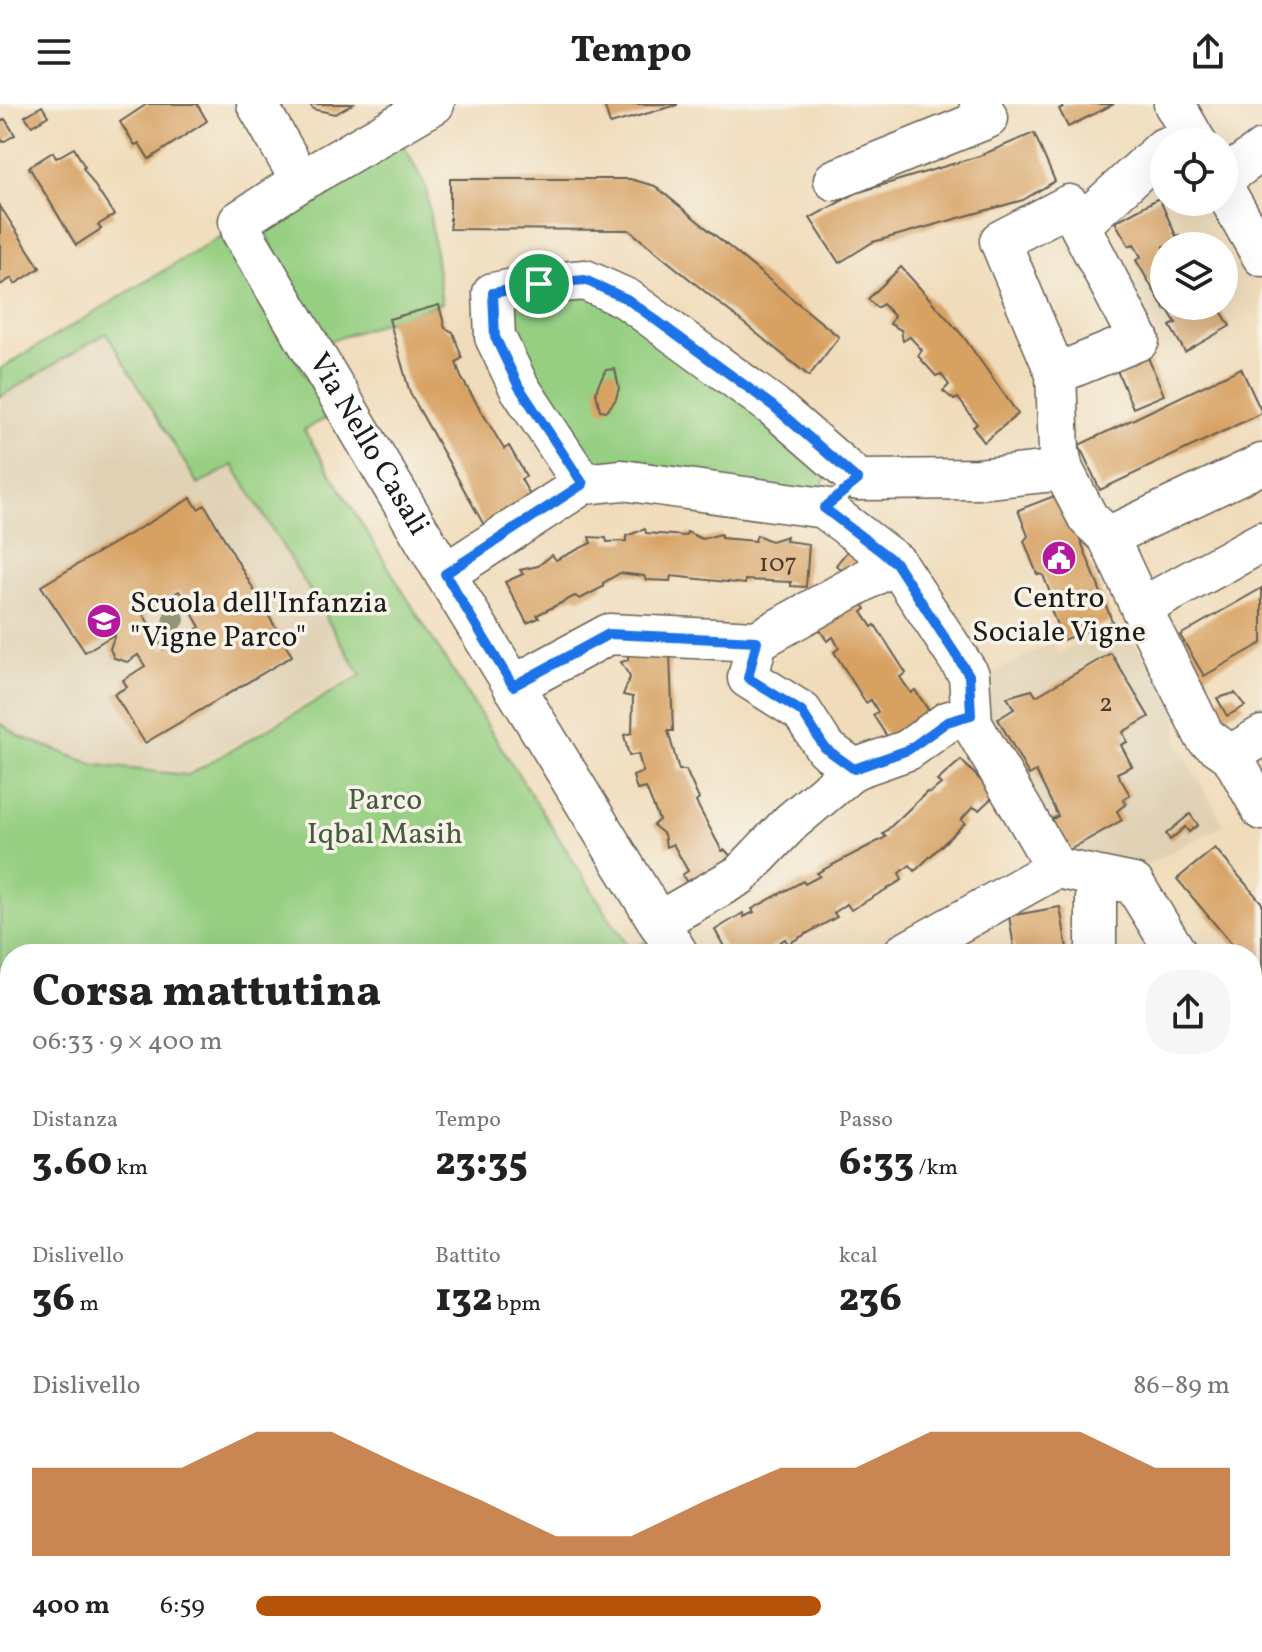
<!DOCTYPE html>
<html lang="it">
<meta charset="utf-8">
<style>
body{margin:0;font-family:Vollkorn,serif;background:#f6f6f6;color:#222;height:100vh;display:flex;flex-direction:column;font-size:30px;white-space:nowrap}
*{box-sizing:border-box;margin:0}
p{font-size:26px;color:#767676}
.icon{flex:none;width:44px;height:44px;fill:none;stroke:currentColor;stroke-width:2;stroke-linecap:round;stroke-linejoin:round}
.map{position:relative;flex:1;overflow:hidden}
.sheet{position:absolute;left:0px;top:840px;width:1262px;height:708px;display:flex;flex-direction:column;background:#fff;border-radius:32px 32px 0 0;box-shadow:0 8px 32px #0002}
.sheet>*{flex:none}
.tools{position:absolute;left:1150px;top:24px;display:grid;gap:16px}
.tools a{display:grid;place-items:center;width:88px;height:88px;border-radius:50%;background:#fff;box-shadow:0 8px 32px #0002;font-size:40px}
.pin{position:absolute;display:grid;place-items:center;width:68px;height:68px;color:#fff;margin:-34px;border:4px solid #fff;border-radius:50%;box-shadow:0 2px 8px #0007}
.round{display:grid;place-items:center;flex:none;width:84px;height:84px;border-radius:32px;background:#f6f6f6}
.overview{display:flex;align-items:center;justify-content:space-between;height:136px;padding:0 32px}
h1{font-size:44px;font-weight:800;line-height:60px}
.figures{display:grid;grid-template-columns:repeat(3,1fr);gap:12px;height:136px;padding:8px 32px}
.figures div{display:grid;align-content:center}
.figures b{font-size:40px;font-weight:800}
.figures small{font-size:22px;font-weight:400}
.figures p{font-size:22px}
.chart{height:224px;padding:16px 32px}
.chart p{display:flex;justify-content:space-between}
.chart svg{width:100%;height:144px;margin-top:8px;fill:#b45309;opacity:.7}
ul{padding:0 32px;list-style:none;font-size:26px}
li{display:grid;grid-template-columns:128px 96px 1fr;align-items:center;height:60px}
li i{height:20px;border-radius:10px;background:#b45309}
header{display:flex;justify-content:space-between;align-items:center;height:104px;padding:0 32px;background:#fff;font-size:36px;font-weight:800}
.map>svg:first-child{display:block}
.built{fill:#e0d1b4}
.industrial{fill:#c9c3b8}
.green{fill:#96cf82;stroke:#59764f;stroke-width:2}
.building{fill:#d7a162;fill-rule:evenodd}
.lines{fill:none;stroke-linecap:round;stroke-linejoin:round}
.minor-casing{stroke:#665f53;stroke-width:43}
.minor{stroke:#fff;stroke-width:40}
.tree{fill:#939577}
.route-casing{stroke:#fff;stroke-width:16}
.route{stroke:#1a73e8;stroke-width:10}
.labels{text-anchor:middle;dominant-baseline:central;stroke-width:7;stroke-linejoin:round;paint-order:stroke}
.number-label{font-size:26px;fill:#4b3d2e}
.street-label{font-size:30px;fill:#1c1c1c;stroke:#f7f3e8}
.poi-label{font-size:30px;fill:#1c1c1c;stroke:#f7f3e8}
.park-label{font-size:30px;fill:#475b40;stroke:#f7f3e8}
</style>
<header><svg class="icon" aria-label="menu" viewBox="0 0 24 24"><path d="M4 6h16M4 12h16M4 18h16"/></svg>Tempo<svg class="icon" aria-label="share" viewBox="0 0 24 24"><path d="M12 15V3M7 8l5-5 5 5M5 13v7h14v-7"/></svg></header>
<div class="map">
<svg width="1262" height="1548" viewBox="0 0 1262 1548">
<rect width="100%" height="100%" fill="#f7f3e8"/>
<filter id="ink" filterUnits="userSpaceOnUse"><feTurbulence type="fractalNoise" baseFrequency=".0125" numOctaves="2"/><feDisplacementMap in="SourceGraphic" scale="16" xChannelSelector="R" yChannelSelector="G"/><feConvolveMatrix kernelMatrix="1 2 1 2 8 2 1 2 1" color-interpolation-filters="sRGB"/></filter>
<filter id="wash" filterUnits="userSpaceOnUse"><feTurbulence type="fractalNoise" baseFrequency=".006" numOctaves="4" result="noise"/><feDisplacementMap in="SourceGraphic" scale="32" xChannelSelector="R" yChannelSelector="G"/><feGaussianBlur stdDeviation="1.8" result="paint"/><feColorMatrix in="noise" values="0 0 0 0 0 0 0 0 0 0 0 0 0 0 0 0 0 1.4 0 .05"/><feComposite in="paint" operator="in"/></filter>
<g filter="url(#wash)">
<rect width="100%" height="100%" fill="#f0dcba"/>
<g class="built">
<polygon points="104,231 196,383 232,363 358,568 188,667 95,660 19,631 0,618 0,295"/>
<polygon points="1118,525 1130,535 1156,568 1176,606 1178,641 1224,720 1124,773 1057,754 976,616 978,577 1053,538 1058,549"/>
</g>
<polygon class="industrial" points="0,1426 10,1443 10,1538 65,1538 71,1548 0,1548"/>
<g class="green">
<polygon points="403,40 426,83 442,199 321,240 265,128 274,114"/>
<polygon points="221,132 330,312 304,326 428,528 630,846 648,836 657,850 10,850 10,1185 0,1191 0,619 19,632 95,661 188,671 361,571 233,361 198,381 106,229 0,293 0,265"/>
<polygon points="566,183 627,207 831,362 815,396 594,363 523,278 507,193"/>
</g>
<g id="blocks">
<g class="building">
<polygon points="147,0 197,0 207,17 149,55 139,39 135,41 120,18"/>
<polygon points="310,0 353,0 335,10 313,5"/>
<polygon points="604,0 677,0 677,1 610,20"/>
<polygon points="1061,0 1114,0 1068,23 1059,5 1063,3"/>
<polygon points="42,2 48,12 32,22 25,12"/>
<polygon points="5,15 15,31 3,38 0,33 0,18"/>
<polygon points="1034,29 1055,77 1023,96 873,138 839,159 810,114 856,89 979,52"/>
<polygon points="74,44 85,63 83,64 114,111 98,121 101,125 76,141 29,63 53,48 56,54"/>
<polygon points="450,75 630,75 655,82 839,233 809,272 629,126 450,125"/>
<polygon points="1159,94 1176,132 1179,131 1185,142 1164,142 1164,202 1218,202 1230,222 1185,248 1170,222 1176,219 1168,206 1165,206 1136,156 1141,153 1134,140 1129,142 1115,118"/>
<polygon points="0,102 40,164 15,180 12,174 0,181"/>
<polygon points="901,163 963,232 1018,310 984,338 973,323 977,320 958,294 954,296 943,287 949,281 941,270 936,272 918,252 922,246 910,233 903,237 901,226 890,220 894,212 883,200 877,204 868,195"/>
<polygon points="439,201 445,224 453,228 462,254 456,258 461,273 504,345 509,342 526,372 521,375 533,396 485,423 410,289 389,215"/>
<polygon points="1141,237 1164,291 1133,304 1110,250"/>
<polygon points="1241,264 1262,309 1100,386 1079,341"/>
<polygon points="615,265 619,284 616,295 607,307 600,306 596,289 598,281 606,266"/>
<polygon points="1062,389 1112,517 1063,536 1047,496 1052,494 1043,471 1037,470 1024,437 1028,432 1018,406"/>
<path d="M191,394l7,11 7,-4 87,151 -147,87 -31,-49 13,-7 -4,-7 22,-14 -7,-11 -11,7 -13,-4 -4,-9 5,-15 -30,18 -44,-66zM179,487l21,36 -37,22 -21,-37z"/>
<polygon points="645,425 646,429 686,432 687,428 702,435 721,430 721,434 755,437 757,431 771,437 787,432 786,437 809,440 806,483 791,482 791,478 745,476 745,480 671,472 670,477 646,476 644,472 620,469 603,479 603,483 580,495 575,492 537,511 539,514 527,519 505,478 523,470 520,466 538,462 552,451 556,456 591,439 589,433 606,434 607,438 626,437 626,432"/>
<polygon points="853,440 867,451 849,472 836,461"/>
<polygon points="1262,484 1262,539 1204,572 1180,531"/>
<polygon points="853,485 866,505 862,508 872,523 875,521 906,569 900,573 911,589 915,586 931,610 890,637 873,611 878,608 871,596 866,599 834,548 839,544 833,533 827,537 811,512"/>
<polygon points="629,539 670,551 673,627 668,627 679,666 686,666 699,695 696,698 722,747 725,746 736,758 691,784 682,771 688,767 673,740 666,743 664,730 653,721 659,716 646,684 637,686 633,672 643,668 638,650 629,652 624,631 632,629 633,593 623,591 630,573 621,558 628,556"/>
<polygon points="1111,549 1149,613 1123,628 1127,638 1121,641 1132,662 1117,669 1130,691 1123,695 1126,700 1117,707 1122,716 1064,749 1045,719 1058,712 1036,667 1029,671 998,615 1014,605 1007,593 1032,586 1036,592"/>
<polygon points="1235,589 1245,602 1227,612 1217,594"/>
<polygon points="961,656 995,691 979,706 973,703 961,716 965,719 915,767 910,761 899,769 902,776 851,806 847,800 834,809 837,813 788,840 785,835 769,845 772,850 728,850 715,826 743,809 744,813 754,808 752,805 803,777 805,780 820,772 817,769 886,733 883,730 927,688 930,689 941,680 937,677"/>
<polygon points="1190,710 1198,721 1189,728 1185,723 1170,736 1166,730"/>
<polygon points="1215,744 1262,799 1262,882 1252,864 1252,850 1240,850 1177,775"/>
<polygon points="1060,803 1068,850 1015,850 1009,812"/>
<polygon points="1252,1140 1262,1154 1262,1236 1252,1224"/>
<polygon points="1252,1444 1262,1465 1262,1548 1217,1548 1227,1543 1225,1538 1252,1538"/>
<polygon points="165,1538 212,1538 218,1548 158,1548 155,1543"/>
<polygon points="234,1538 264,1538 246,1548 239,1548"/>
<polygon points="359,1538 369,1538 375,1548 343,1548"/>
<polygon points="454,1538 485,1538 486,1541 492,1538 497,1548 459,1548"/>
<polygon points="634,1538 678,1538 684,1548 628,1548 626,1545 635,1540"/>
<polygon points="755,1538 794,1538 799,1548 737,1548"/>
</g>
</g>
</g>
<g filter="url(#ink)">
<use href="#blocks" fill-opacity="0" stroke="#665f53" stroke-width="2"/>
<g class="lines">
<defs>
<g id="minor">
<polyline points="257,0 301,77"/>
<path id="s1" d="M434,0l-133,77 -62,40 3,11 203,342 233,380"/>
<polyline points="1174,0 1196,38"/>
<polyline points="1224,74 1262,46"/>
<polyline points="834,76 988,14 980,0"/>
<polyline points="1224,85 1262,152"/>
<polyline points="1080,121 1164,44"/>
<polyline points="1056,270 1139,236 1069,101 1000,137 1056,270 1059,347 1063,366"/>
<polyline points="1262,360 1108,433 1141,504 1262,438"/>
<polyline points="583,380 519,283 495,233 493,189 539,180 585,176 627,195 773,302 858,376 978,375 1063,366 1088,414 1108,433"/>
<polyline points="445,470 583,380 622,376 824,404 896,459 969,571 972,620 1056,764"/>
<polyline points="1141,504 1205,633 1231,651 1262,706"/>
<polyline points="757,537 748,574 802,608 825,644 854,665"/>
<polyline points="513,582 609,530 757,537 896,459"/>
<polyline points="1231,651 1262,632"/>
<polyline points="1056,764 1134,780 1177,850"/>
<polyline points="1096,774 1096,850"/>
<polyline points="658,818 740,771 791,718 854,665 908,646 947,618 971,611"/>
<polyline points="903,850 1056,764"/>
<polyline points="1252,971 1262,987"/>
<polyline points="0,1357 10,1358"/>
<polyline points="1252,1371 1262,1366"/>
<polyline points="0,1420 10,1418"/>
<polyline points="86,1538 92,1548"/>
<polyline points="418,1538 423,1548"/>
<polyline points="714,1538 719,1548"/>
<polyline points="302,1548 318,1538"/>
<polyline points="981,1548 988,1538"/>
</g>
</defs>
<use href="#minor" class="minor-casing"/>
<use href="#minor" class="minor"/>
</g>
<circle class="tree" cx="174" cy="515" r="11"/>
</g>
<g class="lines" filter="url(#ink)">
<defs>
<polygon id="route" points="585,176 627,195 773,302 858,376 824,404 896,459 969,571 971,611 947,618 908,646 854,665 825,644 802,608 748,574 757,537 609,530 513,582 445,470 583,380 519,283 495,233 493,189 539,180"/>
</defs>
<use href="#route" class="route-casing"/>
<use href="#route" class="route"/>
</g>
<defs>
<symbol id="civic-disc" viewBox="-11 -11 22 22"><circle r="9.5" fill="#b5179e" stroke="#f7f3e8"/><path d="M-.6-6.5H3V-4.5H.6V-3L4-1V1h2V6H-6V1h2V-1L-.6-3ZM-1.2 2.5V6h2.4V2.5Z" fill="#fff"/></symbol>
<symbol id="school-disc" viewBox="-11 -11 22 22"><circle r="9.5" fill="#b5179e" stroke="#f7f3e8"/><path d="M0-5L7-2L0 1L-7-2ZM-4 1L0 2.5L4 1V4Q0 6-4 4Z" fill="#fff"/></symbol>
</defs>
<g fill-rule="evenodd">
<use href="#civic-disc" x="1039" y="434" width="40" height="40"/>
<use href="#school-disc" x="84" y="497" width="40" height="40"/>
</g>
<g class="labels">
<g class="number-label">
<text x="778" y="460">107</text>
<text x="1106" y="600">2</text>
</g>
<g class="street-label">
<text stroke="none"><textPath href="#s1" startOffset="486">Via Nello Casali</textPath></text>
</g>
<g class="poi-label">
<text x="1059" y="495">Centro<tspan x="1059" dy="34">Sociale Vigne</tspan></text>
<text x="130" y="500" text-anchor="start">Scuola dell'Infanzia<tspan x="130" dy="34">"Vigne Parco"</tspan></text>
</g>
<g class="park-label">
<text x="385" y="697">Parco<tspan x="385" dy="34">Iqbal Masih</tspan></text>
</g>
</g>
</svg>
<div class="tools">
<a><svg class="icon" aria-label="locate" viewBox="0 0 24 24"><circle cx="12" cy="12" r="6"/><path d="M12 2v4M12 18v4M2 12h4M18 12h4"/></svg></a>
<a><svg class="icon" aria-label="layers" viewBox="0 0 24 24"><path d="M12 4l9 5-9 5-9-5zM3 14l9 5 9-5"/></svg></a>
</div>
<div class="pin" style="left:539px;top:180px;background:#1e9e55"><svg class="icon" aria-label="arrive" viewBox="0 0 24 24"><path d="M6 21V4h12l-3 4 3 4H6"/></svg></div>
<section class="sheet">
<div class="overview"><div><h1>Corsa mattutina</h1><p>06:33 · 9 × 400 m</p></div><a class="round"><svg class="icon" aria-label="share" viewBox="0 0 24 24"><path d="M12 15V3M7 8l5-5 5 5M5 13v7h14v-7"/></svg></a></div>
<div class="figures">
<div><p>Distanza</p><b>3.60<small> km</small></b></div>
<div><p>Tempo</p><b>23:35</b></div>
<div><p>Passo</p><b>6:33<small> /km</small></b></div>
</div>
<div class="figures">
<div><p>Dislivello</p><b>36<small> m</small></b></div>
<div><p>Battito</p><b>132<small> bpm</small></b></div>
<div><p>kcal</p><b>236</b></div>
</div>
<div class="chart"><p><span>Dislivello</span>86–89 m</p>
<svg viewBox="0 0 160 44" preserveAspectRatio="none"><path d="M0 44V17L10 17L20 17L30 6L40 6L50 17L60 27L70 38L80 38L90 27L100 17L110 17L120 6L130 6L140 6L150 17L160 17V44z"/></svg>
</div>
<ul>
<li><b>400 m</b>6:59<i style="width:58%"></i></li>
</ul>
</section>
</div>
